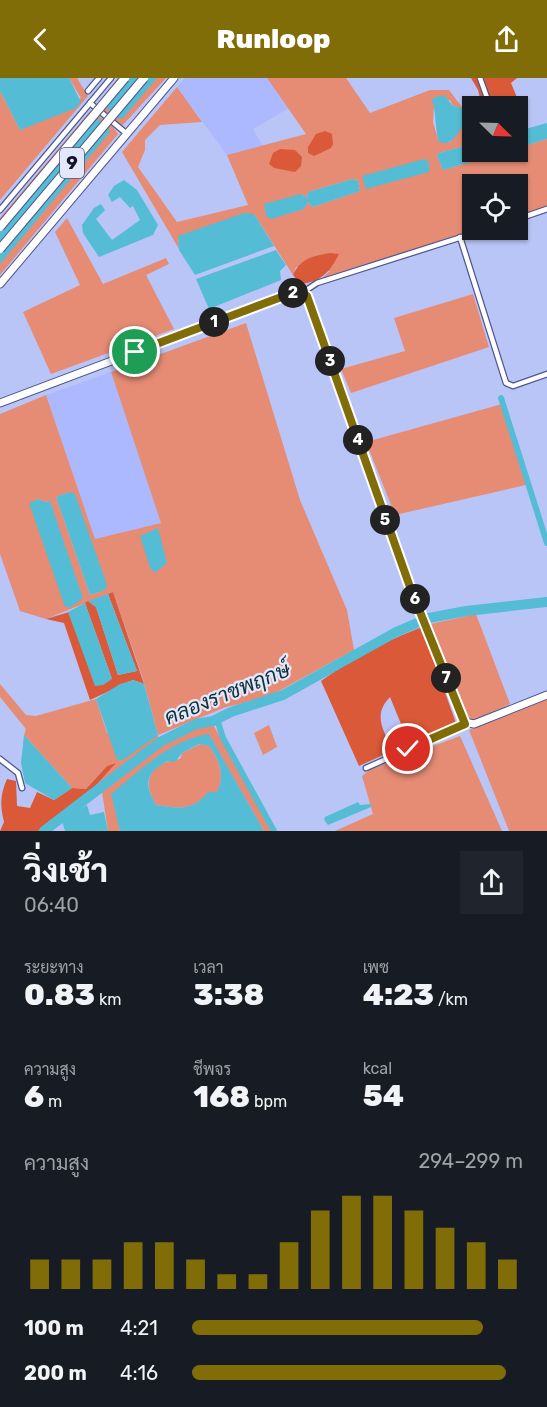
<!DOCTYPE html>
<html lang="th">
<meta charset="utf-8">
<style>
body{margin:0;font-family:Rubik,Sarabun,sans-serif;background:#20242c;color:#f1f3f6;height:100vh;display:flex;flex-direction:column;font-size:22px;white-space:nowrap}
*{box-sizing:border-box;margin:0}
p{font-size:20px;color:#9ea1a6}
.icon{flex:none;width:33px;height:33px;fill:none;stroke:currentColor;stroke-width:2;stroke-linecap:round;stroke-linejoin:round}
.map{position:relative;height:753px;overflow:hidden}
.sheet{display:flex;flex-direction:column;background:#171b24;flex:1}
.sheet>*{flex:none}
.needle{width:39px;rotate:113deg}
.tools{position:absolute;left:462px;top:18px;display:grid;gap:12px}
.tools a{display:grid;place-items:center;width:66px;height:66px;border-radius:0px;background:#171b24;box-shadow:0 2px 4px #0004;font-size:30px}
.pin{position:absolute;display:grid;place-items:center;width:51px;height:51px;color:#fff;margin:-26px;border:3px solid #fff;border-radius:50%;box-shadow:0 2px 6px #0007}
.km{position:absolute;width:30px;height:30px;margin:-15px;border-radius:50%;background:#222;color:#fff;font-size:16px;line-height:30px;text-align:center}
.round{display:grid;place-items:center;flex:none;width:63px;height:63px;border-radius:0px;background:#20242c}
.headline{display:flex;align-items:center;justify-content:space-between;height:102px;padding:0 24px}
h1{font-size:33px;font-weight:800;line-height:45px}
.figures{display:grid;grid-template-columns:repeat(3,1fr);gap:9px;height:102px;padding:6px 24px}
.figures div{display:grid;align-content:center}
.figures b{font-size:30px;font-weight:800}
.figures small{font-size:16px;font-weight:400}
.figures p{font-size:16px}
.chart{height:168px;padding:12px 24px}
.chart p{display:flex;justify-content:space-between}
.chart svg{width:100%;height:108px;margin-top:6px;stroke:#816d08;stroke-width:6}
ul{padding:0 24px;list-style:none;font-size:20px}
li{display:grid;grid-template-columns:96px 72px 1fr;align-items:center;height:45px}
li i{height:15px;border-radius:8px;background:#816d08}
header{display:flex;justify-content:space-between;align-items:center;height:78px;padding:0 24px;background:#816d08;color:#fff;font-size:27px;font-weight:800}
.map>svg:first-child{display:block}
.built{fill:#acb9ff}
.green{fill:#e68c75;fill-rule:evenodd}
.forest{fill:#da5938}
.water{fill:#54bcd4;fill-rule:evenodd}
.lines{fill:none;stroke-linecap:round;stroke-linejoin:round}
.canal{stroke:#54bcd4;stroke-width:6}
.river{stroke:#54bcd4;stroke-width:10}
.street-casing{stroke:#4e568e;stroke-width:7}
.secondary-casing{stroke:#4e568e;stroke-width:9}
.street{stroke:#fff;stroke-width:4.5}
.secondary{stroke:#fff;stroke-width:7}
.highway-bridge-casing{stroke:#4e568e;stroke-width:10;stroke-linecap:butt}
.highway-bridge{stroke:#fff;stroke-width:8}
.route-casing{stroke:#fff;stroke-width:12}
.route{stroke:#816d08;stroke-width:8}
.labels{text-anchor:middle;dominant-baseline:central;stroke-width:4.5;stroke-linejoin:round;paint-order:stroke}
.shield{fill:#e3e7fb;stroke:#4f5369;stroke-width:1.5}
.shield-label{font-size:18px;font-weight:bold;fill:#10132a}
.water-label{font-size:21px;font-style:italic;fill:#113138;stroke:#e3e7fb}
</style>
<header><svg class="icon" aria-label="back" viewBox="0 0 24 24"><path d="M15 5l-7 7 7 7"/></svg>Runloop<svg class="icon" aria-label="share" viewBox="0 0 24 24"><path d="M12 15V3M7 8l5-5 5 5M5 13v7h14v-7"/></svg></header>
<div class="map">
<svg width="547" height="753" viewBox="0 0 547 753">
<rect width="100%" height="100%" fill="#bac5f7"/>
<g class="built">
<polygon points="185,0 267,0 289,30 253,51 263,68 227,77 177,9"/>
<polygon points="111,294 162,445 95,461 46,317"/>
</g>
<g class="green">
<polygon points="69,0 77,0 88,18 0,122 0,13 20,52 81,20"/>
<polygon points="118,0 166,0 122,48 97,26"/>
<path d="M267,0h79l24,35 60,-23h19l13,17h10v3l-19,-4 -3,-6 -16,6 -1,16 6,20h11l14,-18 8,1v19l-33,9 -2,3 6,14 62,-18h13v-4l29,-9v67l-29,10v-32h-46v46h3l-153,48 8,-7 -34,-4 -3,8 -39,-61 -76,23 1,12 -57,-97 55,-65 25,35 -42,3 -15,15v10l-7,17 39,55 71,-17 -21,-50 79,-21zM353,101l5,2 2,10 -47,16 -5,-5 -4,7 -35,9 34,-23 4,3 1,-6z"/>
<polygon points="91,32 113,49 118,56 0,197 0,140"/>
<polygon points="67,140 103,206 166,180 169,186 146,197 174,251 51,296 23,234 80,207 55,154"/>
<polygon points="473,216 489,269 351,315 341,291 405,273 394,240"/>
<path d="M246,245l54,177 47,110 7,40 -88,48 -40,9 -68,28v5l-68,52 25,-28 -8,2 -21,23 -14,-1 -48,-53 2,-6 -26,-32v-13l26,31 10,1 60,-17 11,34 51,2 -16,-59 -29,-84 -67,27 -26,-8 -20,-57v-140l46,-19 49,144 66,-16 -50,-151zM70,414l29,100 -9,3 -34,-98zM39,421l5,3 6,-1 21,106 -41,-103z"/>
<polygon points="502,326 526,407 395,437 366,364"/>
<polygon points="476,536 510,626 475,642 470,642 430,546"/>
<polygon points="547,620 547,753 509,753 469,652"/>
<polygon points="204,647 214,648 271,753 264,753 209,657 162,676 112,716 120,753 108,753 102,714 157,670"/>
<polygon points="269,647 277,669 263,677 254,655"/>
<polygon points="460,658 502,753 335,753 373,736 362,698 371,691"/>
<path d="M200,666l9,2c11,14 16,31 8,47l-8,-1c-17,20 -29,16 -53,13 -15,-26 -6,-42 24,-46l2,-6z"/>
</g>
<g class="forest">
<polygon points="471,0 517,0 511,5 526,41 518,42 518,28 482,28 478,12"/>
<polygon points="325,53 332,56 333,66 331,70 314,78 308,75 308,69 316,56"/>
<polygon points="280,71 295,72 302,79 301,88 295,94 274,90 269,86 273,75"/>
<path d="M330,175l9,1c-9,18 -18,28 -39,30l-7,-9c8,-17 20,-19 37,-22z"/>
<polygon points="113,514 144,606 133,602 90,622 64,545 46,541 69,534 72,542 112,601 85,525 88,523 96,529 118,597 137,593 108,516"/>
<path d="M430,546l6,13 -9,5 29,81 -38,19 -2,-6 -8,5 -18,-44c-18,19 -6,32 2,54l-33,15 -38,-85c34,-25 71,-43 109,-57z"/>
<path d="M116,685l-26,29 -52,39h-38l4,-9c-4,-17 -4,-27 3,-43l9,2 1,25 13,2 7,-16 17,8 18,-12 14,1 21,-23z"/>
</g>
<g class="water">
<polygon points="0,0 69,0 81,24 76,30 20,52 0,13"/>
<polygon points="121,0 157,0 122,41 116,39 101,24"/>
<path d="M444,17l9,11 19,4v15l-8,-1c-6,10 -13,23 -25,18 -4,-12 -3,-33 -7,-41l1,-3z"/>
<path d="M90,37c8,4 17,8 20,17l-110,132v-42z"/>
<polygon points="547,45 547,61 518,70 518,53"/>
<polygon points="472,66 472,74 505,74 443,92 437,78 439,75"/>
<polygon points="424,81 429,84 429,94 366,111 362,98"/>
<polygon points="353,101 358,103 360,113 313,129 308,124 304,131 271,141 266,138 264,126 301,116 307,120 308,114"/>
<polygon points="124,102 137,112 158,147 153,157 99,179 83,155 82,147 94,130 101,126 105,132 96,141 112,162 140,142 133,128 130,130 120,119 112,124 108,117 114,108"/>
<polygon points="244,135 254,136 274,168 195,197 179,172 178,158"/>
<polygon points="276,172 286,187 280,193 281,202 209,231 196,201"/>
<polygon points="70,414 75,416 107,507 105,512 90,517 56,419"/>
<polygon points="39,421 44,424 50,423 83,520 71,529 65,529 29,425"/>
<polygon points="158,450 167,485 156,494 151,492 140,458"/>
<polygon points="108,516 137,593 118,597 96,529 88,523"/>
<polygon points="85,525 112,601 103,607 95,608 68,534"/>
<polygon points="133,602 144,606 158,657 123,682 117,682 96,621 120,606"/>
<path d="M209,656l55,97h-144l-9,-37c28,-23 60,-55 98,-60zM199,666l10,2c11,14 16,31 8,46h-9c-16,20 -29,16 -52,13 -12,-22 -11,-32 12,-44l7,1 7,-9z"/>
<polygon points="24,657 72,710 54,722 25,705 21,685"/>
<polygon points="358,724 360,727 371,726 371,729 328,747 324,742 325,739"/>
<polygon points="87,727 90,737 104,734 108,753 65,753 62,743"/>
</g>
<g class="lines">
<g class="canal">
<polyline points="501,320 547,465"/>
<polyline points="217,641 223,660 274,753"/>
</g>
<polyline class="river" points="44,753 160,664 196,646 213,643 231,634 283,617 396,554 429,540 466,533 547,524"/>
<defs>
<g id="street">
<polyline points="480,0 490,28"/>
<polyline points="88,13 99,0"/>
<polyline points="90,25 127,56"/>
<polyline points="0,132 111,0"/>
<polyline points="518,141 547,131"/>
<polyline points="460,159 506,305 513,308 547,296"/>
<polyline points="302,215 317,205 484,152"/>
<polyline points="0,681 18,695 22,710"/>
<polyline points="366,690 465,646"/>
</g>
<g id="secondary">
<polyline points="0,206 174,0"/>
<polyline points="0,325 292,215 302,215 313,232 409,509 464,644 474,646 547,617"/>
</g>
</defs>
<use href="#street" class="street-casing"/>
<use href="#secondary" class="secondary-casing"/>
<use href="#street" class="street"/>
<use href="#secondary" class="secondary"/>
<defs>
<g id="highway-bridge">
<polyline points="0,149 125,0"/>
<polyline points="0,171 144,0"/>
</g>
</defs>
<use href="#highway-bridge" class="highway-bridge-casing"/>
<use href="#highway-bridge" class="highway-bridge"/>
</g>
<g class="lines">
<defs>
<polyline id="route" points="135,274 292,215 300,214 307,218 410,509 465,646 408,671"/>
</defs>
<use href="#route" class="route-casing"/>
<use href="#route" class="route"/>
</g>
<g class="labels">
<rect class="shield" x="60" y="70" width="24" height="30" rx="4.5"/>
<g class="shield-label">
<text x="72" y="85">9</text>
</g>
<g class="water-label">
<text transform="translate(227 615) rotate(-22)">คลองราชพฤกษ์</text>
</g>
</g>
</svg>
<div class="tools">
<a><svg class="needle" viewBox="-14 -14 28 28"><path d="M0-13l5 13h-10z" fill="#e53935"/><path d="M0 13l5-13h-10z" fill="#9ea1a6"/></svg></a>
<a><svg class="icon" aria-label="locate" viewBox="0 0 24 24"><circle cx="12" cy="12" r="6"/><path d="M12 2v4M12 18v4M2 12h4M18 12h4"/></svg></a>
</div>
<div class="pin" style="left:135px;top:274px;background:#1e9e55"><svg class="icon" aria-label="arrive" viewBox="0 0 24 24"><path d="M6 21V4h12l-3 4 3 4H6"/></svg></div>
<div class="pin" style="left:408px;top:671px;background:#d93025"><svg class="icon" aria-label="check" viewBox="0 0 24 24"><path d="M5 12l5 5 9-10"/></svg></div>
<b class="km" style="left:214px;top:244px">1</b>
<b class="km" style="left:293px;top:215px">2</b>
<b class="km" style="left:330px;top:283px">3</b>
<b class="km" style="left:358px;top:362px">4</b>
<b class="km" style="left:385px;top:442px">5</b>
<b class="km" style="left:415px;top:521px">6</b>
<b class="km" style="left:446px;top:600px">7</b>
</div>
<section class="sheet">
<div class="headline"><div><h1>วิ่งเช้า</h1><p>06:40</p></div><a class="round"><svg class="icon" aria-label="share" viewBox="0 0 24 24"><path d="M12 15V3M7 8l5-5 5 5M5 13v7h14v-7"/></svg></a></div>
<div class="figures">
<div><p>ระยะทาง</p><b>0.83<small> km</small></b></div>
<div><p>เวลา</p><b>3:38</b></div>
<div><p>เพซ</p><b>4:23<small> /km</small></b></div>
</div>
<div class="figures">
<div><p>ความสูง</p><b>6<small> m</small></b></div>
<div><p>ชีพจร</p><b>168<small> bpm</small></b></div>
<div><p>kcal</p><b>54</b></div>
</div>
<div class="chart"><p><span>ความสูง</span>294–299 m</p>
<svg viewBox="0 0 160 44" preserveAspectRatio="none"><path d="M5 44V32M15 44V32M25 44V32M35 44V25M45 44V25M55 44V32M65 44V38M75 44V38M85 44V25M95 44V12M105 44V6M115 44V6M125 44V12M135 44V19M145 44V25M155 44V32"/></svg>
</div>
<ul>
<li><b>100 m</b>4:21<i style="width:88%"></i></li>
<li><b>200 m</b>4:16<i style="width:95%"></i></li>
</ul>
</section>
